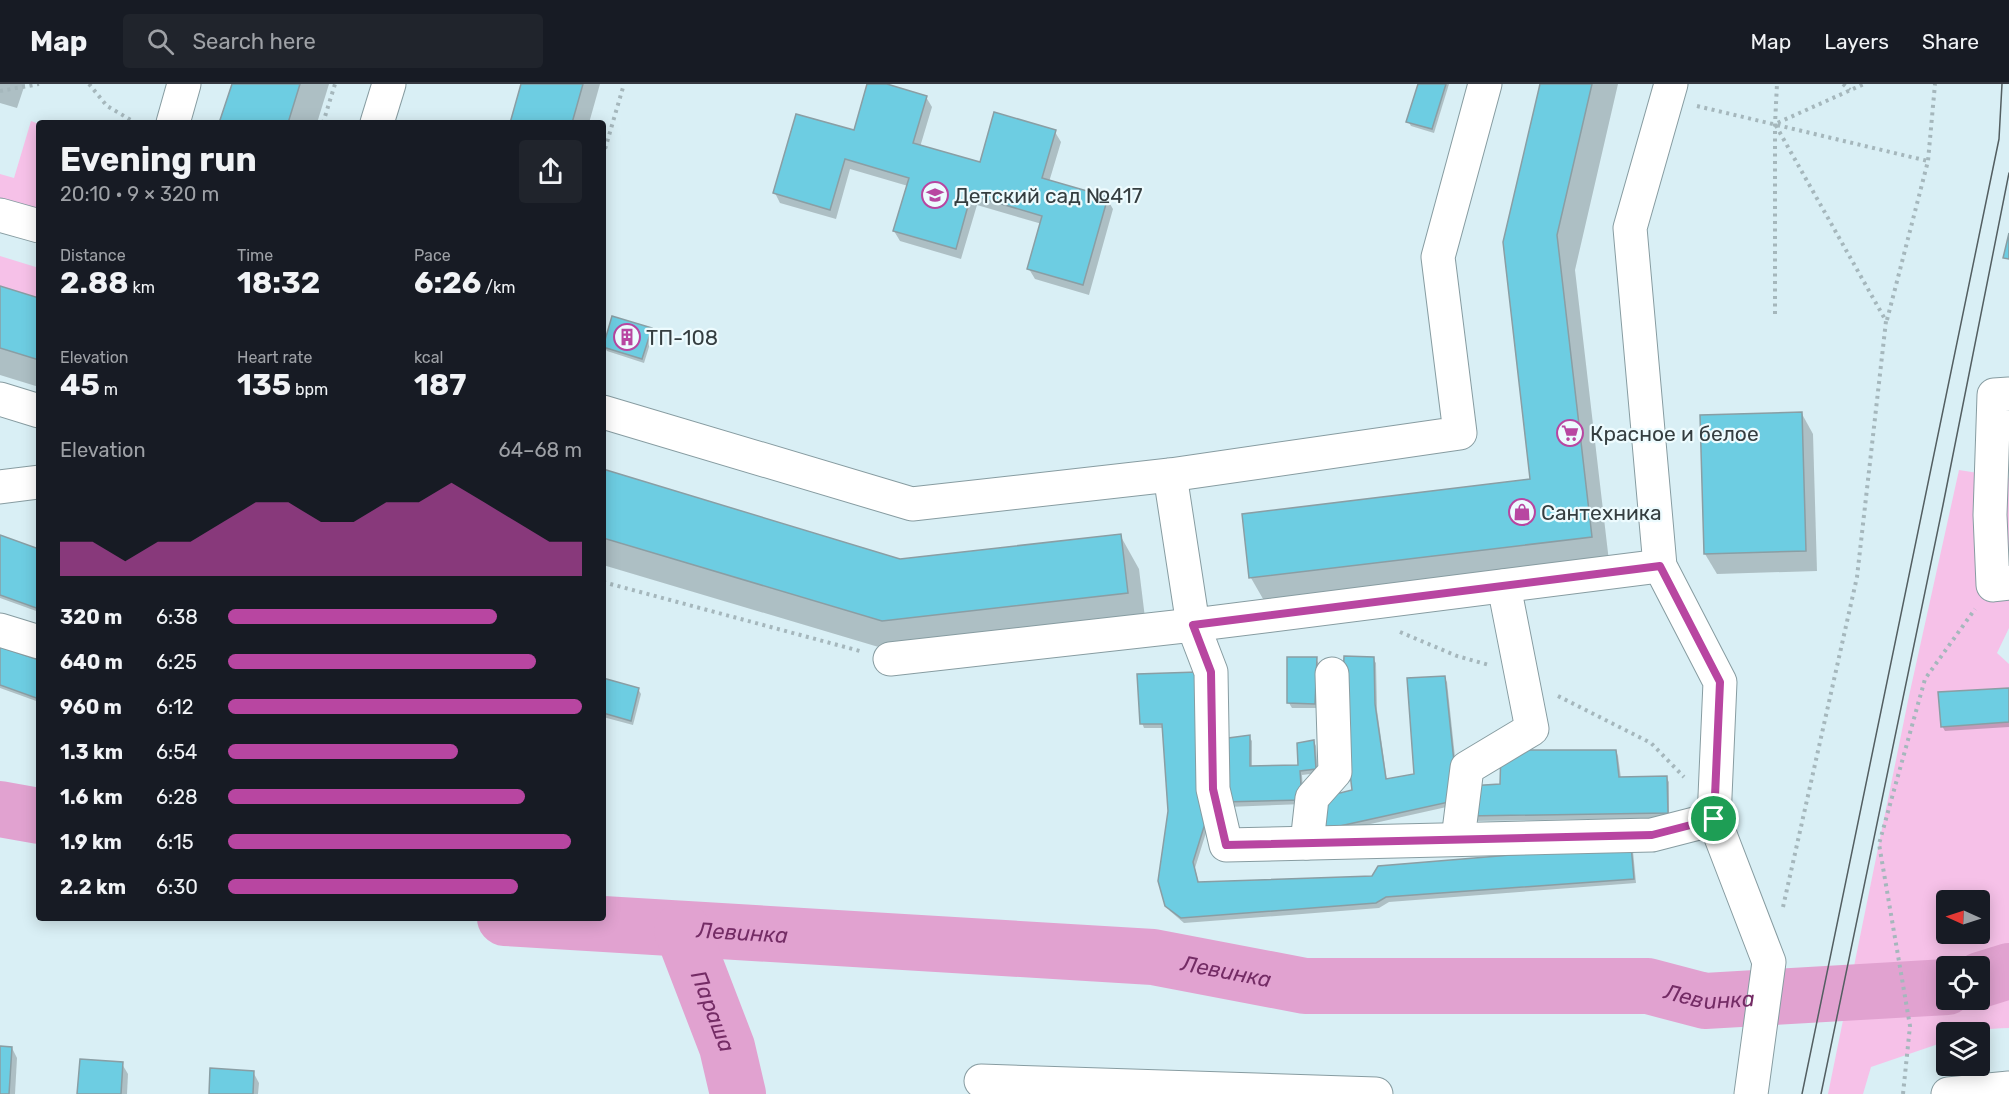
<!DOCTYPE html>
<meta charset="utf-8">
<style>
body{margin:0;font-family:Rubik,sans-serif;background:#20242c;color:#f1f3f6;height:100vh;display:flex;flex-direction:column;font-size:22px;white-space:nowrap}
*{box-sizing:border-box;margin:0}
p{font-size:20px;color:#9ea1a6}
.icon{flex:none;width:33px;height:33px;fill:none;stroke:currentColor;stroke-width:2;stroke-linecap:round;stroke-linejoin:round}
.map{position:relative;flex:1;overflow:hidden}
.details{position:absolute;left:36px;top:36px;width:570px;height:801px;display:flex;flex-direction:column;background:#171b24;border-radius:6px;box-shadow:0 3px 15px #0003}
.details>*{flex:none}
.needle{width:39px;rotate:273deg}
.tools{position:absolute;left:1936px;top:806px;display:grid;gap:12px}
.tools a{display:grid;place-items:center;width:54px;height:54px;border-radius:6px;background:#171b24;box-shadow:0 3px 15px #0003;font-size:30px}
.pin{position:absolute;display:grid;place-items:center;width:51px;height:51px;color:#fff;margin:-26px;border:3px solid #fff;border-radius:50%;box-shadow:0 2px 6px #0007}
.round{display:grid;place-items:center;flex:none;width:63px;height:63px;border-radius:6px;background:#20242c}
.summary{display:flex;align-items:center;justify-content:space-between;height:102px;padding:0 24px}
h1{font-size:33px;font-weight:700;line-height:45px}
.stats{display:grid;grid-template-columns:repeat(3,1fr);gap:9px;height:102px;padding:6px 24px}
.stats div{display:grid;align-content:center}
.stats b{font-size:30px;font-weight:700}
.stats small{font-size:16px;font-weight:400}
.stats p{font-size:16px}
.chart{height:168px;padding:12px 24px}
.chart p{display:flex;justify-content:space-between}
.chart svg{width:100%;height:108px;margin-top:6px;fill:#b846a1;opacity:.7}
ul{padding:0 24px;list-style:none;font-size:20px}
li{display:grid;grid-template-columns:96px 72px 1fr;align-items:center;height:45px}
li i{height:15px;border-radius:8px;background:#b846a1}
header{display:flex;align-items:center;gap:36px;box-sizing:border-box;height:84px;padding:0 30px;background:#171b24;border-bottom:2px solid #363941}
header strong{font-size:28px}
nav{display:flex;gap:33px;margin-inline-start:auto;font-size:21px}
.search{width:420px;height:54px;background:#20242c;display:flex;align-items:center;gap:15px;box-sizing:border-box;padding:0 21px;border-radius:6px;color:#9ea1a6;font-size:22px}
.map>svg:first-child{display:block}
.green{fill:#f6c1e8;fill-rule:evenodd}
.shadow{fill:#0003}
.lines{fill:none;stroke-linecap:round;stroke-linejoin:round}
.river{stroke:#e1a2d0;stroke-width:56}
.building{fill:#6dcde2;stroke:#8a9ea4;stroke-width:1.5}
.minor-casing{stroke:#879ca1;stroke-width:35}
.path{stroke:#a5b7bc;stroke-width:4;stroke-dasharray:3 4.5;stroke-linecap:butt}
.minor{stroke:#fff;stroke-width:33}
.tram{stroke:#535e61;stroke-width:1.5}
.route-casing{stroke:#fff;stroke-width:12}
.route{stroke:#b846a1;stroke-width:8}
.labels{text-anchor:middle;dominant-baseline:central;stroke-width:4.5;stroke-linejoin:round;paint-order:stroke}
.poi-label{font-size:21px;fill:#353e40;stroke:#edfbfe;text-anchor:start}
.water-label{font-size:22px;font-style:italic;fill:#742c65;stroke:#edfbfe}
</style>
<header>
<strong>Map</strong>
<div class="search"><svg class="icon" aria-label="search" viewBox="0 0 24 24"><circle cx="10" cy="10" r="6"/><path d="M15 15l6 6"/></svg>Search here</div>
<nav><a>Map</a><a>Layers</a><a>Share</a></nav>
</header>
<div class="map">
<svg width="2009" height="1010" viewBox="0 0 2009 1010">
<rect width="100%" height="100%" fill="#d9eff5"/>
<g class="green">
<polygon points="31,37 39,40 39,126 0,115 0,90 14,94"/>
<polygon points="0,172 39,184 39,214 0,202"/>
<path d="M1959,386l50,8v150l-12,25 12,11v364c-21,0 -41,4 -62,4v9l-76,26 -8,27h-35l81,-398zM1947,816h33v33h-33zM1947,882h33v33h-33z"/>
</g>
<g class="shadow">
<polygon points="0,0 25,0 17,24 0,19"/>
<polygon points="233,0 329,0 317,39 221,39"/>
<polygon points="522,0 600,0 589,39 511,39"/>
<polygon points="869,0 881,0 926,13 932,23 920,63 981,80 1055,48 1061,58 1049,98 1107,115 1113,125 1089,211 1035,195 1029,185 1042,140 977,121 961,175 900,157 894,147 908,102 850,85 836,135 780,119 775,109 855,48"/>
<polygon points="1419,0 1449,0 1434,49 1411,42 1408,37"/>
<polygon points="1541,0 1618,0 1575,186 1610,486 1270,527 1251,494 1244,431 1532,396"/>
<polygon points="0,204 39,216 39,303 0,291"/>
<polygon points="651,245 653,250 644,279 607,267 604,263"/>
<polygon points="1802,330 1813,350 1817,487 1717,490 1705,470"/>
<polygon points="603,387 900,477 1120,451 1139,485 1146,542 902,570 603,481"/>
<polygon points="0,453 39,466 39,528 0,514"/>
<polygon points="0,564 39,578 39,618 0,604"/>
<polygon points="1316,575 1319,580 1317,624 1292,624 1289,619"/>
<polygon points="1373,575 1376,579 1377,626 1387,696 1416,692 1444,593 1447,598 1460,720 1330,749 1354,707"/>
<polygon points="1196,589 1209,739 1195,784 1199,800 1373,793 1633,767 1636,799 1389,818 1379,824 1184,839 1170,827 1167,821 1170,727 1164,644 1144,644 1142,639"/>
<polygon points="603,596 638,605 641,610 633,641 603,633"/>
<polygon points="2009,605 2009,643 1945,647 1942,642"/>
<polygon points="1249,653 1252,657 1252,684 1299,682 1314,658 1316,662 1318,689 1302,691 1304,720 1227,723"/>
<polygon points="1616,667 1618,672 1621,694 1666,693 1669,698 1669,734 1471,737 1502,702"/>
<polygon points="0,963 12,964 17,974 15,1010 0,1010"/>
<polygon points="122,980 128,990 127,1010 79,1010"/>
<polygon points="253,988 259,999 258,1010 210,1010"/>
</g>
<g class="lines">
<g class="river">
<polyline points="0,725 39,732"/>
<path id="s1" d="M505,834l648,39 152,29h343l57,15 242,-14"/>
<path id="s2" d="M682,846l45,117 11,47"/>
<polyline points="1980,896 2009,887"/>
</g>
</g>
<g class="building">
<polygon points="232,0 300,0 288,39 219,39"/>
<polygon points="521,0 583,0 572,39 510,39"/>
<polygon points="867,0 887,0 927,12 913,59 980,78 994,28 1056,46 1042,94 1108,113 1083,201 1027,185 1042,132 971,111 956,165 893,147 909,94 845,75 830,126 773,109 796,30 854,46"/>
<polygon points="1418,0 1446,0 1432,45 1406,38"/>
<polygon points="1540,0 1592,0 1557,151 1592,453 1249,494 1242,430 1530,395 1503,158"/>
<polygon points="2009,149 2009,175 2003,174"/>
<polygon points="0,202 39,214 39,276 0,264"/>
<polygon points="612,232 652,244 642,275 603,263"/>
<polygon points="1802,328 1806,467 1704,470 1700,331"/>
<polygon points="603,385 900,475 1121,450 1128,509 882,537 603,454"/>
<polygon points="0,451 39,465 39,525 0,511"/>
<polygon points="0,563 39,576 39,615 0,601"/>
<polygon points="1344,572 1374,573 1375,620 1386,695 1414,690 1407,594 1445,592 1458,716 1326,745 1320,714 1352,706 1342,623"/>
<polygon points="1287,573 1317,573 1315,620 1287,619"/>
<polygon points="1197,588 1207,733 1193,778 1198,798 1372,792 1378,782 1631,761 1634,795 1386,813 1376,819 1181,834 1165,822 1158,797 1168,727 1162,640 1140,640 1137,590"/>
<polygon points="603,594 639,604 631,637 603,629"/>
<polygon points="2009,604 2009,638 1941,643 1938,608"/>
<polygon points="1250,651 1250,682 1298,681 1297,659 1314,656 1316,685 1300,687 1302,716 1223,718 1221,655"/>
<polygon points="1501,666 1616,666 1619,693 1667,692 1668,729 1467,732 1469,702 1500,700"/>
<polygon points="0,962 12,963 9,1010 0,1010"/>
<polygon points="80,975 123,978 121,1010 77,1010"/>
<polygon points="210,984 254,987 253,1010 209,1010"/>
</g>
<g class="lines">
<defs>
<g id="minor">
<polyline points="1671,0 1630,144 1660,482 1720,598 1714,735 1769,878 1751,1010"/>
<polyline points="173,39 184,0"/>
<polyline points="377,39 389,0"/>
<polyline points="0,131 39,142"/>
<polyline points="2009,310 1994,311 1990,431 1993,501 2009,499"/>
<polyline points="0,315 39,327"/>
<polyline points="603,328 912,420 1170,391 1460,349 1438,173 1485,0"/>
<polyline points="1170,391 1193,541 1660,482"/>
<polyline points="0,403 39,398"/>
<polyline points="0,546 39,558"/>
<polyline points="890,575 1193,541 1211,588 1213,705 1226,761 1652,751 1714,735"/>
<polyline points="1458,755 1467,684 1532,645 1504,502"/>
<polyline points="1307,759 1312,714 1335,688 1332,590"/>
<polyline points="981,997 1376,1010"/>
<polyline points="1948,1010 2009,1004"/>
</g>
</defs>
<use href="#minor" class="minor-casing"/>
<g class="path">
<polyline points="89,0 107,22 136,39"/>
<polyline points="1843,0 1850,6"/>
<polyline points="0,7 39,0"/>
<polyline points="1697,22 1928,77"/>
<polyline points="323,39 335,0"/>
<polyline points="603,72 624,0"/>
<polyline points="1775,230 1775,40 1777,0"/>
<polyline points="1887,236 1928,77 1935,0"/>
<polyline points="603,498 860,567"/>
<polyline points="1400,548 1457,572 1489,581"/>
<polyline points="1558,612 1651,659 1684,693"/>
<polyline points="1783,823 1857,493 1886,237 1775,40 1864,0"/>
<polyline points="1903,1010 1910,942 1879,760 1925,595 1975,525"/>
</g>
<use href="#minor" class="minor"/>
<g class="tram">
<polyline points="1802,1010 1999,55 2002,0"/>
<polyline points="1821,1010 1943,421 2009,89"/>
</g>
</g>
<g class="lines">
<defs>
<polygon id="route" points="1660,482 1720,598 1714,735 1652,751 1226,761 1213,705 1211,588 1193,541"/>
</defs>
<use href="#route" class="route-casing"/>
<use href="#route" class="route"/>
</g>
<defs>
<symbol id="school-ring" viewBox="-11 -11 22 22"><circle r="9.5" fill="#edfbfe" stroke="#b846a1" stroke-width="1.5"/><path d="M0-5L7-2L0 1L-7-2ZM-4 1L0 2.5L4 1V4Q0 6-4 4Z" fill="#b846a1"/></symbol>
<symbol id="building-ring" viewBox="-11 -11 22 22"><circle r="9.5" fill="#edfbfe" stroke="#b846a1" stroke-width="1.5"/><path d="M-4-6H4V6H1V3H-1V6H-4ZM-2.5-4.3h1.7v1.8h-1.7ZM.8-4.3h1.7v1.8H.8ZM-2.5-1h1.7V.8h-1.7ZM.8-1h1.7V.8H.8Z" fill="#b846a1"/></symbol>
<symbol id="supermarket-ring" viewBox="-11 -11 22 22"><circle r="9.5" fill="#edfbfe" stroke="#b846a1" stroke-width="1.5"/><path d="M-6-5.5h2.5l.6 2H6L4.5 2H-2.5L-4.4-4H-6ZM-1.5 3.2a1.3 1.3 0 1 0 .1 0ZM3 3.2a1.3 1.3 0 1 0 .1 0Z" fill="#b846a1"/></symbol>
<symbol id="shop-ring" viewBox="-11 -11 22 22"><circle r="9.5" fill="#edfbfe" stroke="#b846a1" stroke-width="1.5"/><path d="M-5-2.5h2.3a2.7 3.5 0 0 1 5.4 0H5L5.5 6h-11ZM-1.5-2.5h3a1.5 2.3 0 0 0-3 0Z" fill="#b846a1"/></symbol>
</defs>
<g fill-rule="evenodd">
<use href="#school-ring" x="920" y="96" width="30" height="30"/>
<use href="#building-ring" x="612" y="238" width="30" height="30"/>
<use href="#supermarket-ring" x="1555" y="334" width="30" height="30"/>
<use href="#shop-ring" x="1507" y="413" width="30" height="30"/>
</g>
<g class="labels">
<g class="poi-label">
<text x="954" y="111">Детский сад №417</text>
<text x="646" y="253">ТП-108</text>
<text x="1590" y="349">Красное и белое</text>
<text x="1541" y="428">Сантехника</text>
</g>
<g class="water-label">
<text stroke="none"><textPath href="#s1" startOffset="238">Левинка</textPath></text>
<text stroke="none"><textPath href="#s1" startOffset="724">Левинка</textPath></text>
<text stroke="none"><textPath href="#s1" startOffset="1210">Левинка</textPath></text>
<text stroke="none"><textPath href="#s2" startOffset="87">Параша</textPath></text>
</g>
</g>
</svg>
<div class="tools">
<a><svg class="needle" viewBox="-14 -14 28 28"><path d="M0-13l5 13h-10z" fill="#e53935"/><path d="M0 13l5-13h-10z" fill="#9ea1a6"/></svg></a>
<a><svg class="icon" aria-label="locate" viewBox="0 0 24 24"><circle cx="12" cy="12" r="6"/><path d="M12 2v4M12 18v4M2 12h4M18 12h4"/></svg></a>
<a><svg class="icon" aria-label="layers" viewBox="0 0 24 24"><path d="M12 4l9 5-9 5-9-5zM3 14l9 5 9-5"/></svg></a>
</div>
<div class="pin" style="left:1714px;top:735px;background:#1e9e55"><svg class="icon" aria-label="arrive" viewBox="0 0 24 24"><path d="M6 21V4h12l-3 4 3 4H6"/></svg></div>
<section class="details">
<div class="summary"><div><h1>Evening run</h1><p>20:10 · 9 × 320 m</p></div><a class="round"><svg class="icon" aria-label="share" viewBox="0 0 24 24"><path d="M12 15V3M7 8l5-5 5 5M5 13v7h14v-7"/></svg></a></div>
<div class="stats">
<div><p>Distance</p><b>2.88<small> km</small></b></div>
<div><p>Time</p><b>18:32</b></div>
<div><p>Pace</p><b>6:26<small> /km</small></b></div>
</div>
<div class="stats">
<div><p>Elevation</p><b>45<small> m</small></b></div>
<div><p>Heart rate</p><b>135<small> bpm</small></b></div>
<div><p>kcal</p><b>187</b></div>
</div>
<div class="chart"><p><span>Elevation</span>64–68 m</p>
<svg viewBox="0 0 160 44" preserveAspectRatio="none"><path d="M0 44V30L10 30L20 38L30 30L40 30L50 22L60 14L70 14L80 22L90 22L100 14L110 14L120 6L130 14L140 22L150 30L160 30V44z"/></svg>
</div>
<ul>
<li><b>320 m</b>6:38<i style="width:76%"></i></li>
<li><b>640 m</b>6:25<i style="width:87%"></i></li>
<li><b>960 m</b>6:12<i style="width:100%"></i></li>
<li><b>1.3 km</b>6:54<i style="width:65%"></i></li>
<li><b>1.6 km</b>6:28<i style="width:84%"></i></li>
<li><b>1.9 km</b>6:15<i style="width:97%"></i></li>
<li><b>2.2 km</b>6:30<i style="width:82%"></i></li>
</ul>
</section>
</div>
